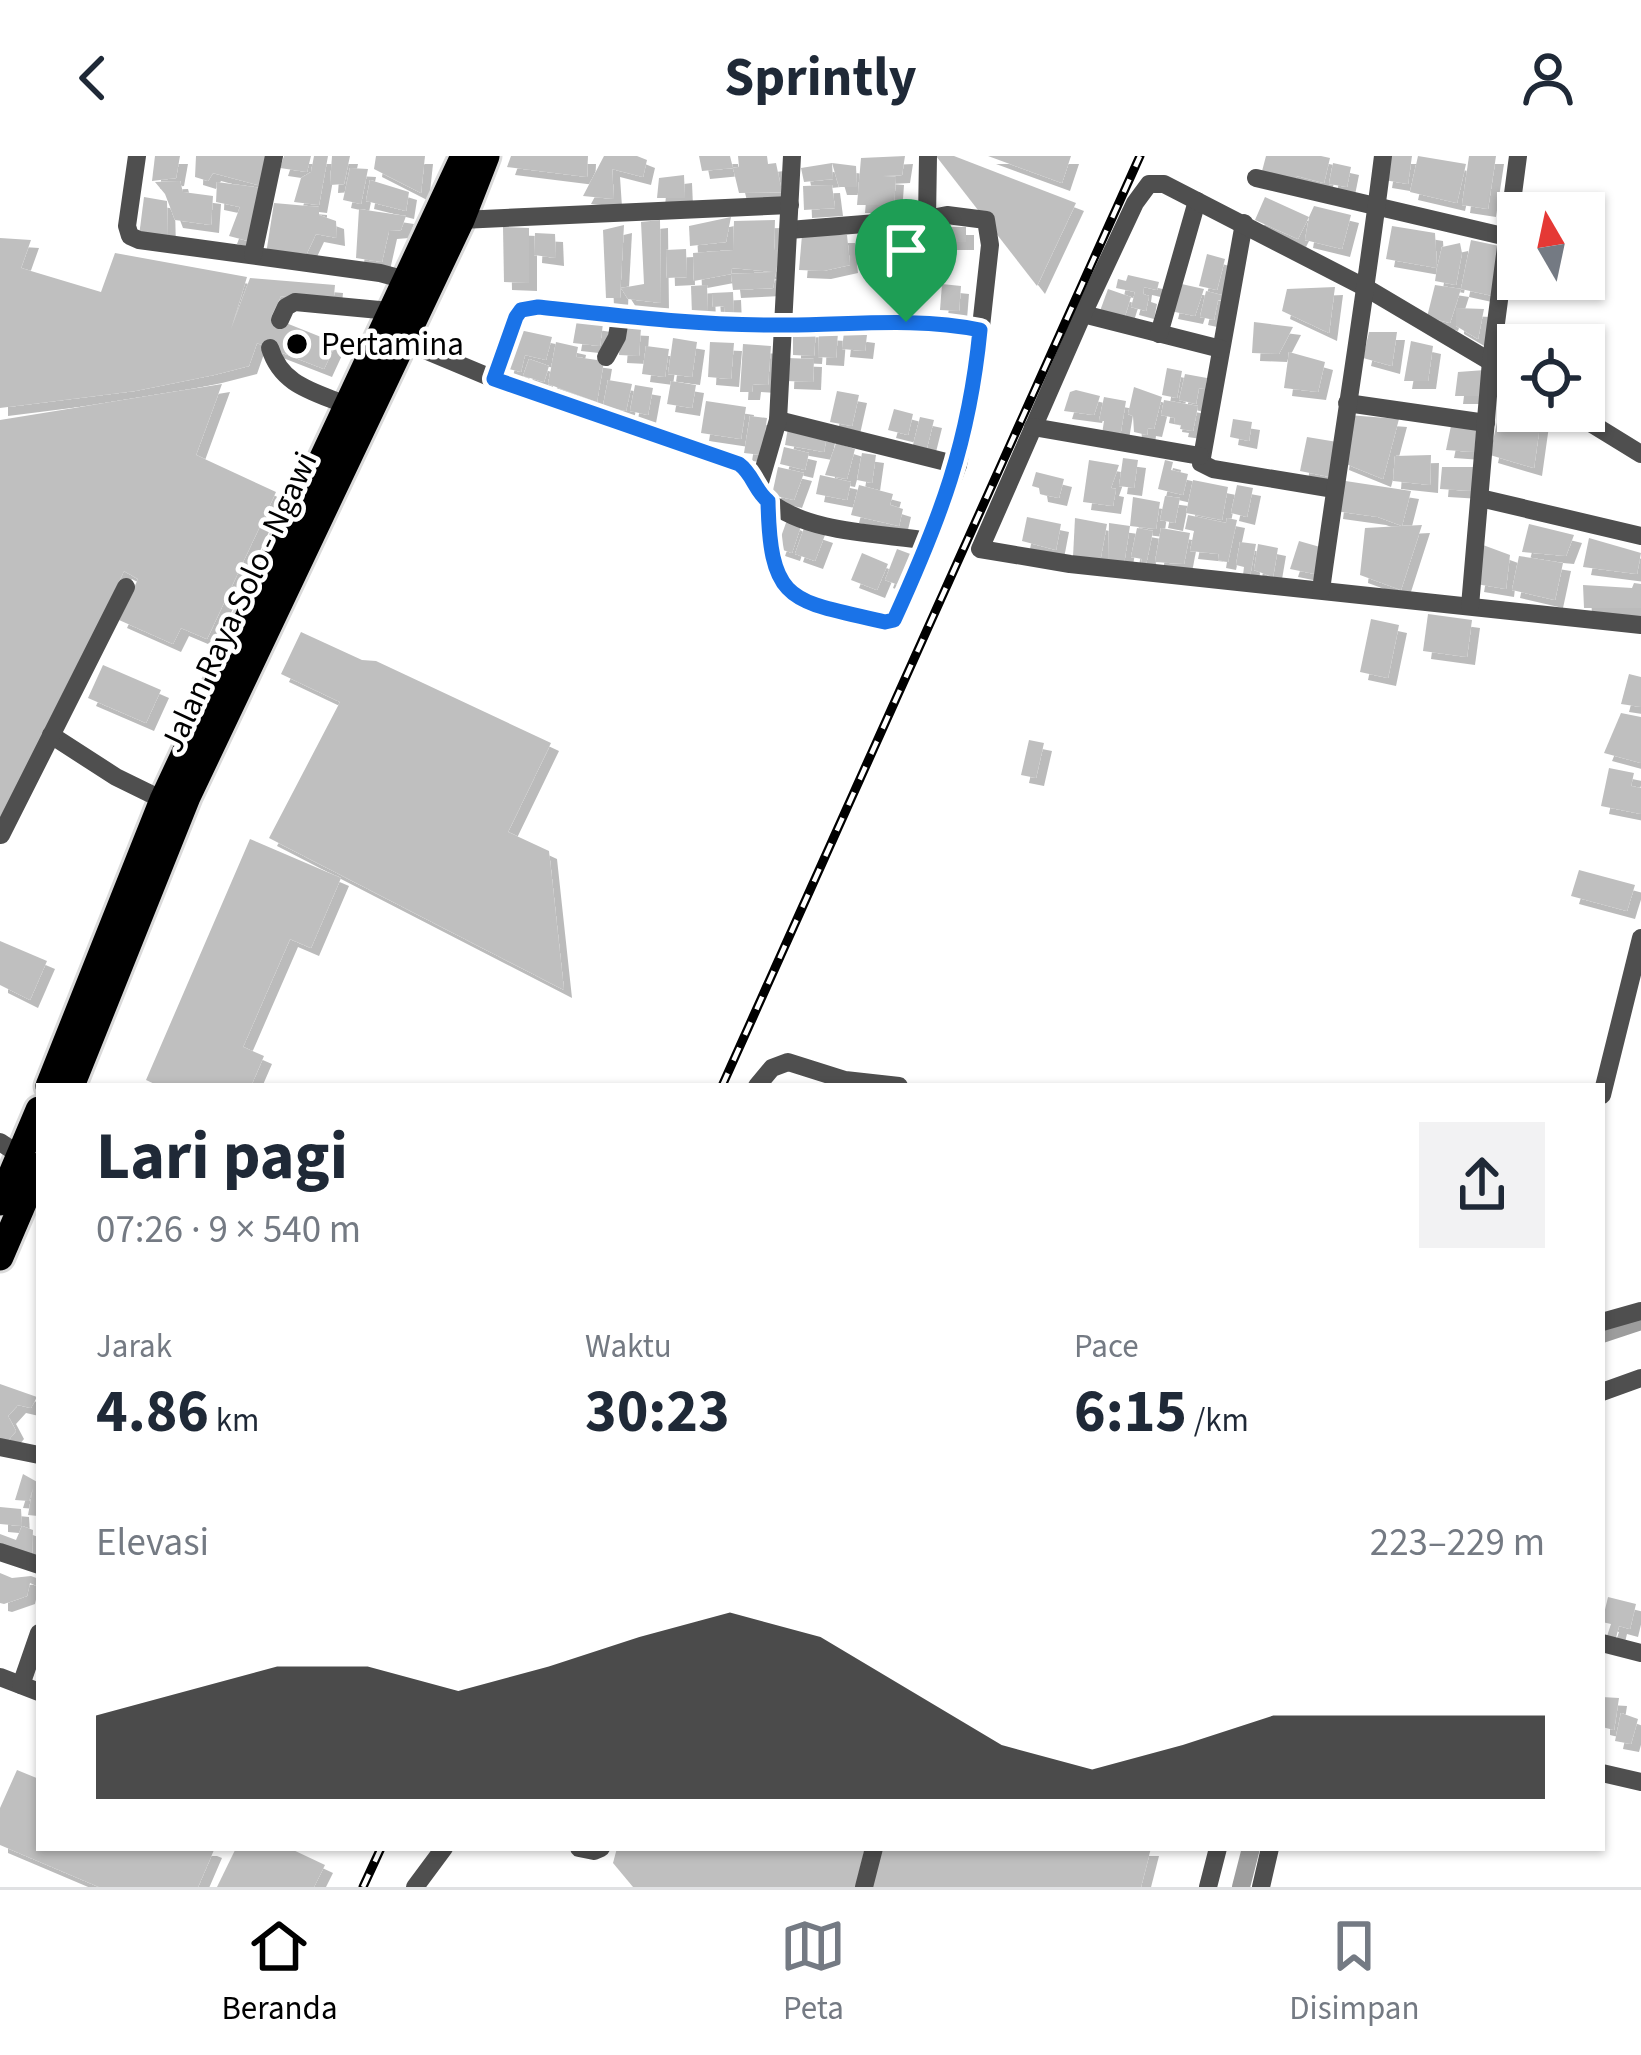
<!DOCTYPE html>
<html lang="id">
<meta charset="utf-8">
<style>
body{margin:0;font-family:"Source Sans 3",sans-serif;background:#f2f2f3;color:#1f2937;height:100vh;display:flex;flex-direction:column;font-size:45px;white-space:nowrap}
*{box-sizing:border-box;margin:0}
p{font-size:39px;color:#747a83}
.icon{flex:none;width:66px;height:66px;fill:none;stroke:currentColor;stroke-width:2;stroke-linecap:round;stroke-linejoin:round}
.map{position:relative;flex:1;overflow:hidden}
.drawer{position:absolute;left:36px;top:927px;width:1569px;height:768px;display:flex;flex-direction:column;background:#fff;border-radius:0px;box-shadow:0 3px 9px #0004}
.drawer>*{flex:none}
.needle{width:78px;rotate:351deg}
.fabs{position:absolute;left:1497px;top:36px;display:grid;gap:24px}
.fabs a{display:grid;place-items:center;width:108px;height:108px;border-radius:0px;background:#fff;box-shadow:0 3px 9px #0004;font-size:60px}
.pin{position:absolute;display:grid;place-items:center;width:102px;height:102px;color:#fff;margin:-123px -51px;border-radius:50% 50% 50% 0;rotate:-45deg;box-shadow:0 0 12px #0007}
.pin .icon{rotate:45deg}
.round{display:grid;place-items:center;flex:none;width:126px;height:126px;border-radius:0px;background:#f2f2f3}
.head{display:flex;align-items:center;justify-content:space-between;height:204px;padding:0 60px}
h1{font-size:66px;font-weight:700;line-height:90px}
.figures{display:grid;grid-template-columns:repeat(3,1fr);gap:18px;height:204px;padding:12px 60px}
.figures div{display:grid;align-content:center}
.figures b{font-size:60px;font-weight:700}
.figures small{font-size:33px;font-weight:400}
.figures p{font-size:33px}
.chart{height:336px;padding:24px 60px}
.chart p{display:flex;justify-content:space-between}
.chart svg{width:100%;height:216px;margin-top:12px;fill:#000;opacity:.7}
header{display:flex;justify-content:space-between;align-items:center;height:156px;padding:0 60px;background:#fff;font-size:54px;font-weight:700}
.menu{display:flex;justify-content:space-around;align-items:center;height:168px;border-top:3px solid #e0e1e3;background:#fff;font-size:33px;color:#747a83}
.menu a{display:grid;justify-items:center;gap:6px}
.menu .active{color:#000}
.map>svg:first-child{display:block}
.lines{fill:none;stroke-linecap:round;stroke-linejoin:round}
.canal{stroke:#9d9d9d;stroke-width:18}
.building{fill:#bfbfbf;filter:url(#shadow)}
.highway-casing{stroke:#dbdbdb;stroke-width:33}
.minor{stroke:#4f4f4f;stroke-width:18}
.highway{stroke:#000;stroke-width:27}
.rail-casing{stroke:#000;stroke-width:9}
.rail{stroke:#fff;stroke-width:4.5;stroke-dasharray:14;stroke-linecap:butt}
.route-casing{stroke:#fff;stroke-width:24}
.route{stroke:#1a73e8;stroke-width:15}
.poi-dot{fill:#000;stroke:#fff;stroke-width:4.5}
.labels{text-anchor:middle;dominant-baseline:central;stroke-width:9;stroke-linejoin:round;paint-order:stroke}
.poi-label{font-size:33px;fill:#000;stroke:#fff;text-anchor:start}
.street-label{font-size:33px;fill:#000;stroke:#fff}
</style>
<header><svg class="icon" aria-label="back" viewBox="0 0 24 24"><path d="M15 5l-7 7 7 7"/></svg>Sprintly<svg class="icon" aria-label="person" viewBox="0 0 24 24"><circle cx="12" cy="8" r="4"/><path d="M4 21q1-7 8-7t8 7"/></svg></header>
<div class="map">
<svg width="1641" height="1731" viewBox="0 0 1641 1731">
<defs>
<filter id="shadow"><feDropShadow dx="8" dy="8" stdDeviation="0" flood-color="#0004"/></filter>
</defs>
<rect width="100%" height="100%" fill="#fff"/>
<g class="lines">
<g class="canal">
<polyline points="1602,1178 1641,1165"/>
<polyline points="1241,1731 1251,1692"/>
</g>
</g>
<g class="building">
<polygon points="155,0 180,0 176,22 152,25"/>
<polygon points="196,0 266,0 262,30 213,17 208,25 195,21"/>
<polygon points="284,0 311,0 307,16 280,12"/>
<polygon points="314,0 328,0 319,49 294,46 301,22 311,16"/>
<polygon points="332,0 350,0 344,28 330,29"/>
<polygon points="376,0 425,0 421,37 374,13"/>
<polygon points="511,0 588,0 587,21 507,11"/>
<polygon points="604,0 637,0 647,4 643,21 612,13 614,43 583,40"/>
<polygon points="699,0 730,0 733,12 739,11 738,0 767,0 768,8 776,7 782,36 739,37 733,12 702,15"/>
<polygon points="905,0 902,19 883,20 896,21 894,49 857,49 861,2"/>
<polygon points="936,0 954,0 1076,47 1037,130"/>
<polygon points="988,0 1071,0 1062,27"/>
<polygon points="1266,0 1321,0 1330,2 1324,27 1297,20 1295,28 1261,19"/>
<polygon points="1388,0 1412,0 1408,28 1384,24"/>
<polygon points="1418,0 1466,8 1457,47 1410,36"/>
<polygon points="1469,0 1496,0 1488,53 1462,49"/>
<polygon points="832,7 833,23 804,26 801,12"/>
<polygon points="832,7 856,10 857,31 839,31"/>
<polygon points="1333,7 1351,11 1347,31 1329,28"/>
<polygon points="350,12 368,13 361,48 343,44"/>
<polygon points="684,19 685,42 657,42 659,22"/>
<polygon points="370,24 409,36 406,55 366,45"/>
<polygon points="180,25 183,36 213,40 211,69 175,64 165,38 155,26"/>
<polygon points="217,26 261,32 252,86 229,80 240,51 216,46"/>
<polygon points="832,29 835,52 804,54 803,30"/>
<polygon points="144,41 167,45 168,84 139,80"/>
<polygon points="1265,41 1309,61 1314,50 1351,59 1342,93 1305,84 1309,61 1298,83 1255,64"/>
<polygon points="274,47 319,51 319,59 336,65 337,82 316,78 307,97 266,98"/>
<polygon points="359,53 406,60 401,74 389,75 382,106 356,102"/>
<polygon points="731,61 726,86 690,90 689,70"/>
<polygon points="660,64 661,147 628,143 621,132 644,128 641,66"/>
<polygon points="775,64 774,94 780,94 773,132 733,134 731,118 773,116 732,112 731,118 694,125 693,97 733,94 734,65"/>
<polygon points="624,69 620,142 606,142 603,74"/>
<polygon points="1392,70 1435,77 1437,112 1442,91 1460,87 1462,97 1456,129 1435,125 1437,112 1386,103"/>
<polygon points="503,71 529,72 529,127 504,126"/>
<polygon points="942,71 966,71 966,86 941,86"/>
<polygon points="895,74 893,114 881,114 880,92 860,99 858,79"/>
<polygon points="535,77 555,78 556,102 534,99"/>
<polygon points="802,79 847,79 850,109 823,115 799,114"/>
<polygon points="0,82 31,84 21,112 101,136 115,97 247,121 231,173 250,122 335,129 333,150 281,140 271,161 336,187 324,213 257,187 249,210 214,219 135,235 0,252"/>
<polygon points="915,82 916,106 901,107 900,83"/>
<polygon points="1471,84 1504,91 1493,140 1461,133"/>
<polygon points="686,93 687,121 667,122 666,94"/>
<polygon points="1207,98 1225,103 1217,134 1199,130"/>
<polygon points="1128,119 1159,126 1157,134 1144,131 1143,138 1149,140 1146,155 1131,151 1135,136 1116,132 1118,123 1126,125"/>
<polygon points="1177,127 1204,133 1195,160 1170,155"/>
<polygon points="942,128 961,130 959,155 940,154"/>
<polygon points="707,129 708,158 692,159 691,130"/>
<polygon points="1435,129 1461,133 1450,167 1427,161"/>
<polygon points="1335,131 1329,177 1282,155 1287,133"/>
<polygon points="1108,133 1131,141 1124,163 1100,155"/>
<polygon points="1206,135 1225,140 1224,145 1218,144 1214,164 1200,161"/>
<polygon points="733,136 734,159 725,159 724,150 713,151 712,137"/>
<polygon points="1456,152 1484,153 1478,183 1456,170"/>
<polygon points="577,164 603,168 600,190 573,187"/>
<polygon points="1254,166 1293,171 1279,198 1252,197"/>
<polygon points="621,171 641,172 639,200 619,199"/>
<polygon points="515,173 552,181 546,204 525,199 521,216 505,212"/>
<polygon points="816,173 814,200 793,199 793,174"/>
<polygon points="819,176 838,177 836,202 818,201"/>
<polygon points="844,176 867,179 865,195 842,193"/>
<polygon points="1369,176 1397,176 1392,210 1363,202"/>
<polygon points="673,182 697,186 692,221 668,218"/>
<polygon points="1411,185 1433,190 1428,225 1404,225"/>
<polygon points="556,186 578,191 576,201 604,205 597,246 548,228"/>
<polygon points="710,186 734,187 731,223 708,221"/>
<polygon points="743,188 771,190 768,229 753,228 752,236 740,236"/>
<polygon points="646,190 669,193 665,221 642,218"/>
<polygon points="1289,196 1325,206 1318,236 1284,232"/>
<polygon points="787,202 814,203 813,226 786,225"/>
<polygon points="529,203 549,210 544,226 523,220"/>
<polygon points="1167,212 1182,215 1177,242 1162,239"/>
<polygon points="1485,214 1482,240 1455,240 1458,216"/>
<polygon points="1185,218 1207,222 1205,233 1199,232 1196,248 1179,244"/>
<polygon points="608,224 632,228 626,255 603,250"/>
<polygon points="671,225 696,229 692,252 667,248"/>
<polygon points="222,228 196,299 276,336 207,483 181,472 173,488 119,464 138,423 124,415 0,671 0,264"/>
<polygon points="635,229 653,232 648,259 630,255"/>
<polygon points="1134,231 1162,241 1154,273 1148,272 1147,279 1134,276 1133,260 1128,258"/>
<polygon points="1076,234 1100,240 1094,259 1064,255 1070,236"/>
<polygon points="837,235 859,239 852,270 830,266"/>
<polygon points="1104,241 1126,245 1120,281 1102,278 1104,265 1099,265"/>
<polygon points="1502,243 1518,248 1518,255 1542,255 1534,312 1490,299"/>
<polygon points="1164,244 1198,250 1193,275 1180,273 1181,269 1174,268 1175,262 1161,259"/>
<polygon points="706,245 746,251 741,283 701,277"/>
<polygon points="894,253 913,258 908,279 888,274"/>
<polygon points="1348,259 1399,263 1383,323 1341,306"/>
<polygon points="750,260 767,262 762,299 744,297"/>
<polygon points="920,261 934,264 926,296 912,293"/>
<polygon points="1233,263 1252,266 1249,285 1230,281"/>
<polygon points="1452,265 1477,269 1474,296 1446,294"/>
<polygon points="788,272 827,279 824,296 785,289"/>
<polygon points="1307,281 1337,286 1330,321 1300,315"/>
<polygon points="836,287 855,293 847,323 825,319"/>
<polygon points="784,291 809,297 805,314 780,308"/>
<polygon points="862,297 876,299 872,327 857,324"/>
<polygon points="1431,299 1430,329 1393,325 1395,300"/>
<polygon points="1123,302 1138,304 1134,332 1119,330"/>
<polygon points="1089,304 1119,309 1111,332 1116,333 1113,350 1083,346"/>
<polygon points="1165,304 1173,306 1171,314 1188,318 1183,339 1158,333"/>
<polygon points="778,311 804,317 794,344 772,339"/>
<polygon points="1442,311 1477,311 1473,335 1440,333"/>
<polygon points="1036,316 1064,323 1059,342 1040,338 1039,332 1032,330"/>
<polygon points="820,319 851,326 847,344 816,338"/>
<polygon points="1193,324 1228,331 1222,364 1186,357"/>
<polygon points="1339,324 1411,335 1402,370 1422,369 1401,434 1360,419 1365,372 1402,370 1378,361 1335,355"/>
<polygon points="859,329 893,338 890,349 903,353 899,370 851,359"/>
<polygon points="1237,329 1253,332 1247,361 1231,357"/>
<polygon points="1165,340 1180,342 1175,367 1160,364"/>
<polygon points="1133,341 1160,346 1156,373 1130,370 1124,408 1108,406 1109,367 1130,370"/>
<polygon points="1188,359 1226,367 1227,362 1237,364 1228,406 1218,404 1219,398 1190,395 1194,375 1185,373"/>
<polygon points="1027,361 1061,368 1056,394 1022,385"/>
<polygon points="1075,362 1107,368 1100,406 1073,401"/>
<polygon points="787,364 801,370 792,397 777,392"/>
<polygon points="1529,368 1574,379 1566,400 1522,396"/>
<polygon points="804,372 825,379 815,405 795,398"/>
<polygon points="1137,372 1153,375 1146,409 1141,408 1142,403 1131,401"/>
<polygon points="1161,372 1190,377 1184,408 1155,406"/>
<polygon points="1589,382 1641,397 1637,418 1583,411"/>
<polygon points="1299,385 1320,391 1315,418 1290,413"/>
<polygon points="1240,386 1256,388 1250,420 1243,419 1244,411 1236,409"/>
<polygon points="1258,388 1278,392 1273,421 1254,414"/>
<polygon points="1483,389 1510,399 1506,433 1476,428"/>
<polygon points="897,393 913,399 901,430 885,424"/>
<polygon points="862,397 888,408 877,434 851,424"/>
<polygon points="1519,400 1563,407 1555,444 1512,434"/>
<polygon points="1634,427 1641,428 1641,452 1584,452 1583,429 1632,432"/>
<polygon points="1428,458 1472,464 1467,501 1423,495"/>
<polygon points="1371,463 1399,469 1388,522 1360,516"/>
<polygon points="301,476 362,504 376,505 551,587 508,676 549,695 564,834 269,682 340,546 281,518"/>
<polygon points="103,509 161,534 146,567 88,542"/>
<polygon points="1629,518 1641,521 1641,551 1621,548"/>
<polygon points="1621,557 1641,561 1641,607 1604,597"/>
<polygon points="1029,584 1044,587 1036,622 1021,619"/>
<polygon points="1609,612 1634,617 1631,630 1641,632 1641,658 1601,650"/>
<polygon points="250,683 341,722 311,792 290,783 243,891 264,900 251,930 159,930 146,924"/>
<polygon points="1579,714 1635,729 1627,755 1571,740"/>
<polygon points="0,785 47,805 30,844 0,829"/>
<polygon points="0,1228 37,1241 31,1252 18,1249 8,1260 16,1275 7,1286 0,1284"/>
<polygon points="23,1318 39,1327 38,1360 28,1359 33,1332 29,1345 15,1344"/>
<polygon points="0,1351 21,1353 22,1370 0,1368"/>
<polygon points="22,1370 33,1374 32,1400 0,1390 0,1378 16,1384"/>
<polygon points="0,1417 12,1422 31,1420 39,1423 39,1431 30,1427 27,1440 4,1448 0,1447"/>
<polygon points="1608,1441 1636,1448 1630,1473 1619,1470 1616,1482 1607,1480 1611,1468 1602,1466"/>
<polygon points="1602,1541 1619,1542 1614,1574 1602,1571"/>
<polygon points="1621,1557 1638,1563 1631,1588 1615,1585"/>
<polygon points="17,1614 39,1623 39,1692 209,1692 214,1694 198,1731 99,1731 0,1689 0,1652"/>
<polygon points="236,1692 289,1692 325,1709 314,1731 217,1731"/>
<polygon points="617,1692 865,1692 855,1731 633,1731 613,1707"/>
<polygon points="878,1692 1151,1692 1141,1731 867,1731"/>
</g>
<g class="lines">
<defs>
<g id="highway">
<polyline points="49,930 163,644 464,0"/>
<polyline points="71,930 187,641 461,64 486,0"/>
<polyline points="0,1046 39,954"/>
<polyline points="0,1101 39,1010"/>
</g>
</defs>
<use href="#highway" class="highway-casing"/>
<g class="minor">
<polyline points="137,0 127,70 130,80 139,84 380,117 406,124"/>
<polyline points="1256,22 1507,81"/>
<polyline points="461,64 790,49"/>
<polyline points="1244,67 1201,307 1213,313 1334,333"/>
<polyline points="789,74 927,63"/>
<polyline points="253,99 274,0"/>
<polyline points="1083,158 1221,193"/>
<polyline points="280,164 286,151 295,146 390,155"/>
<polyline points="1159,178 1197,45"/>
<path d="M403,185l91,38 245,85c14,10 16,26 28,36 41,34 112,33 163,41"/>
<path d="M270,192c12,40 48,44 83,60"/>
<polyline points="606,201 617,181 620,162"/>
<polyline points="1518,222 1368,133 1164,28 1149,28 1135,47 1083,158 980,393 1070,408 1641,469"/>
<polyline points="494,223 516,161 521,154 538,151 620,162 782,169 906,166 981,174"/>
<polyline points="1347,247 1486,267"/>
<polyline points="1571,255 1641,298"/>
<polyline points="778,264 958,309"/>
<polyline points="1033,271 1200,300"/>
<polyline points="758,333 778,264 792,0"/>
<polyline points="1480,342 1641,380"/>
<path d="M768,345c2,104 24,99 117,121l9,-2 36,-79 28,-76 19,-102 13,-118 -4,-25 -39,-5 -20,4 1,-63"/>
<path d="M1321,434c20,-145 44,-289 62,-434"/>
<polyline points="1470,450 1491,205 1518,0"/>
<polyline points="51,579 116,621 163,644"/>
<polyline points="1,679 126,431"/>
<polyline points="757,930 772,912 788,906 845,924 899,930"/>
<polyline points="1602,939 1641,782"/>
<polyline points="0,986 18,998"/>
<polyline points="1602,1166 1641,1155"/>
<polyline points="1602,1236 1641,1222"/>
<polyline points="0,1291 39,1299"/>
<polyline points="0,1396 39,1409"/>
<polyline points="1602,1487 1641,1497"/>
<polyline points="0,1521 39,1536"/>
<polyline points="21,1529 39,1477"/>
<polyline points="1602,1617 1641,1626"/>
<polyline points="579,1692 594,1695 601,1692"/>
<polyline points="415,1731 444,1692"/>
<polyline points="864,1731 874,1692"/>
<polyline points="1208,1731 1218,1692"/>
<polyline points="1261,1731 1270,1692"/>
</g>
<use href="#highway" class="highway"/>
<defs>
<g id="rail">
<polyline points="722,930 1140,0"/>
<polyline points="363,1731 381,1692"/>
</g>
</defs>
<use href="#rail" class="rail-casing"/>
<use href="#rail" class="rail"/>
</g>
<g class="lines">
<defs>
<path id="route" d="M538,151c82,9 166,19 249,18 64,0 129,-8 193,5 -11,113 -39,187 -86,290l-9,2c-93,-22 -115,-16 -117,-121 -13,-10 -15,-27 -29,-37l-245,-85 22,-62 5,-7z"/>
</defs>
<use href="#route" class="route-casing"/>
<use href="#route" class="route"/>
</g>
<circle class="poi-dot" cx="297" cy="188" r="12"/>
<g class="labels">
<g class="poi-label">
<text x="321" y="188">Pertamina</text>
</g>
<g class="street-label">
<text transform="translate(239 446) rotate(-65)">Jalan Raya Solo - Ngawi</text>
</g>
</g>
</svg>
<div class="fabs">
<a><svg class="needle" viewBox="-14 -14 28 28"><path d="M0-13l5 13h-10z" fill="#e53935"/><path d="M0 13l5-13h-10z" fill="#747a83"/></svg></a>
<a><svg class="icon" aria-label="locate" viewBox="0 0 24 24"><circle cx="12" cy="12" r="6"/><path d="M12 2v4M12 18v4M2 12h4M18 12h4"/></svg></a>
</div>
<div class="pin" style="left:906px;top:166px;background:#1e9e55"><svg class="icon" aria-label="arrive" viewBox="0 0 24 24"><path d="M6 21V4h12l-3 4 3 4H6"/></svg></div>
<section class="drawer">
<div class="head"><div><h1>Lari pagi</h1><p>07:26 · 9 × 540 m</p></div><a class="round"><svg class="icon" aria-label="share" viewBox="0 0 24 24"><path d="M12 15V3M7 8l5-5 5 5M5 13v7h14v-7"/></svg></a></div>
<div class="figures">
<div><p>Jarak</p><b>4.86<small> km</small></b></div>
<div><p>Waktu</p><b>30:23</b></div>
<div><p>Pace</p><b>6:15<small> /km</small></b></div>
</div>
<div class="chart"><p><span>Elevasi</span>223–229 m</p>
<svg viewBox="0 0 160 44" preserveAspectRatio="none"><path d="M0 44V27L10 22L20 17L30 17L40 22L50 17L60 11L70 6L80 11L90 22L100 33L110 38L120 33L130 27L140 27L150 27L160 27V44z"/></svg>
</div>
</section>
</div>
<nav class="menu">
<a class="active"><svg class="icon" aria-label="home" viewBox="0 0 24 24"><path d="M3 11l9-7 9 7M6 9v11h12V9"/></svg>Beranda</a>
<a><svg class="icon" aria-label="map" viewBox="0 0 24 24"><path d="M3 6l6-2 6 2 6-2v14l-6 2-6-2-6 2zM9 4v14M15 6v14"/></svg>Peta</a>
<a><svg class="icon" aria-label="saved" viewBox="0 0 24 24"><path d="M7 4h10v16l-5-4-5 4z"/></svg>Disimpan</a>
</nav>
